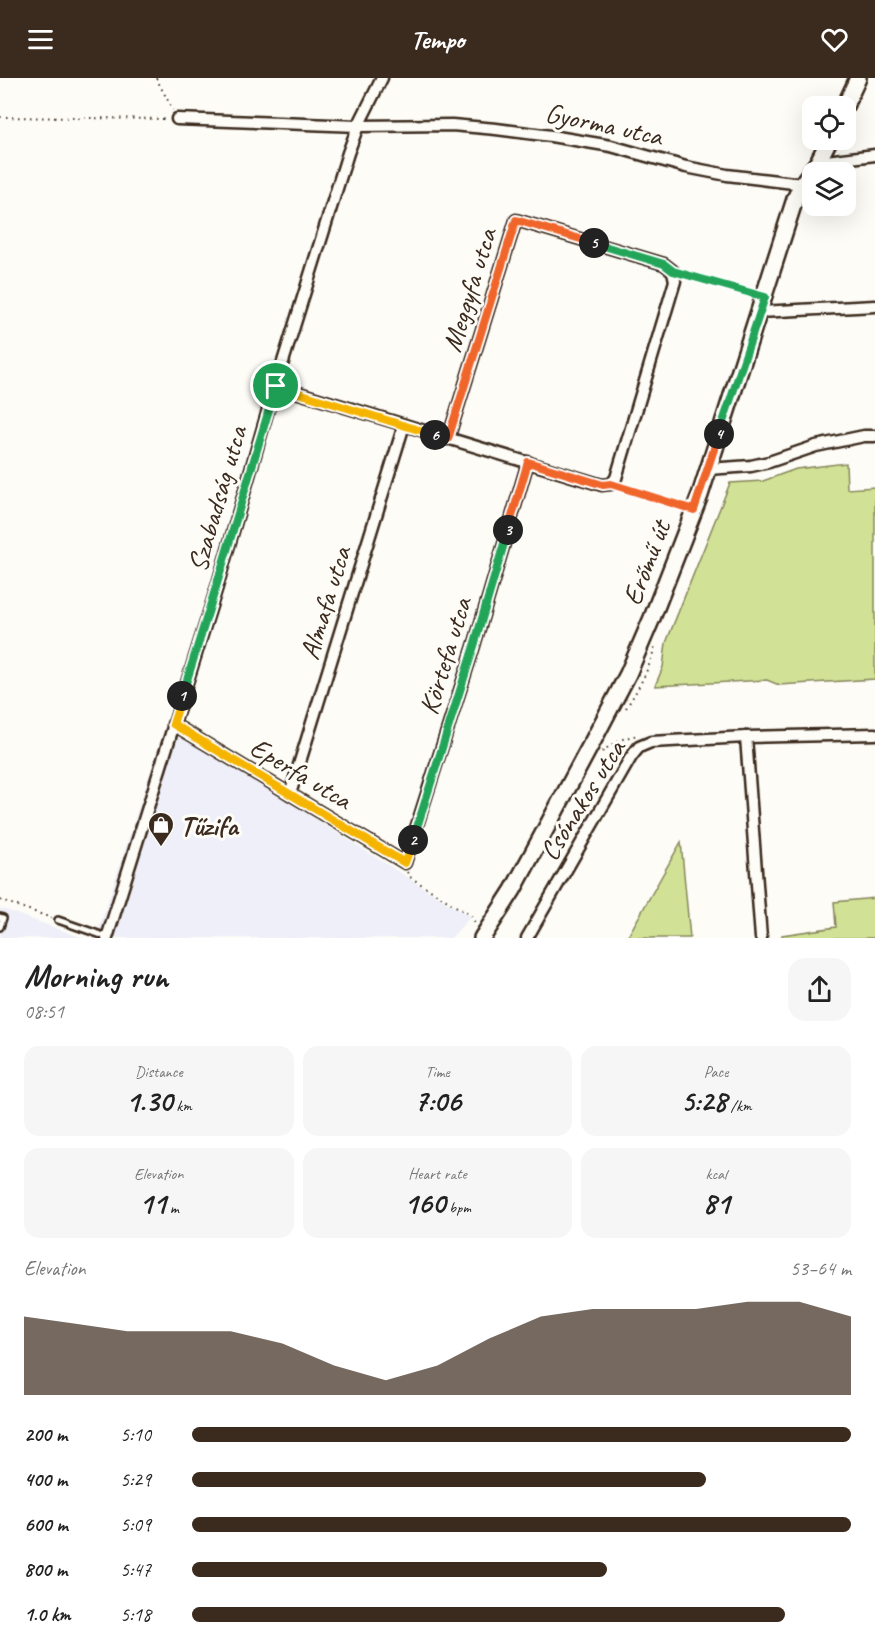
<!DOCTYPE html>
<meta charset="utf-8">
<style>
body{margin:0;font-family:Caveat,sans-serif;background:#f6f6f6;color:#222;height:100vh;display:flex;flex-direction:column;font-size:22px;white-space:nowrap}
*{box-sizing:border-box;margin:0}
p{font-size:20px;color:#767676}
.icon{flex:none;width:33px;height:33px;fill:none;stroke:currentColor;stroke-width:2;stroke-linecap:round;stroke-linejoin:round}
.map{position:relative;height:860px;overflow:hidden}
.panel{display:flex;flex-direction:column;background:#fff;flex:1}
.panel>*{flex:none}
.tools{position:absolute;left:802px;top:18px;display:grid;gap:12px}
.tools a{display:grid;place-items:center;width:54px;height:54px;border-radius:12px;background:#fff;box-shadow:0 6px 24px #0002;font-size:30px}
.pin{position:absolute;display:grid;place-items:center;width:51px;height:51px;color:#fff;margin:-26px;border:3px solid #fff;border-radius:50%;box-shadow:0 2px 6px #0007}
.km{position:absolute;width:30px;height:30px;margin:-15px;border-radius:50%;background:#222;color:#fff;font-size:16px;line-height:30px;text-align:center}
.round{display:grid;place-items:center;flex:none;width:63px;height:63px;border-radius:18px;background:#f6f6f6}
.head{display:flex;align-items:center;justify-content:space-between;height:102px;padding:0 24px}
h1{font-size:33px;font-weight:600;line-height:45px}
.stats{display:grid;grid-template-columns:repeat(3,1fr);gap:9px;height:102px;padding:6px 24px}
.stats div{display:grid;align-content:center;border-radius:15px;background:#f6f6f6;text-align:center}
.stats b{font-size:30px;font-weight:600}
.stats small{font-size:16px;font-weight:400}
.stats p{font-size:16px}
.chart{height:168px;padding:12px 24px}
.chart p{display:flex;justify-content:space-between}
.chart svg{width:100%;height:108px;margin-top:6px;fill:#3b2a1e;opacity:.7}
ul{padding:0 24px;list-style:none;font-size:20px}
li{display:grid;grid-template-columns:96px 72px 1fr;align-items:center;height:45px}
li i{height:15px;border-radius:8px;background:#3b2a1e}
header{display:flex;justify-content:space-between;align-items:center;height:78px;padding:0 24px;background:#3b2a1e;color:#fff;font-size:27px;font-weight:600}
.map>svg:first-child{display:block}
.built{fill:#eeeff8}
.green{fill:#d1e296;stroke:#86865a;stroke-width:1.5}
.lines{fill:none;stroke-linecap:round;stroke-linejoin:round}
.lane-casing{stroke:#3b2a1e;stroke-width:10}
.street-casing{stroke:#3b2a1e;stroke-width:15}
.secondary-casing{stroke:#3b2a1e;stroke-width:20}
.path{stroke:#3b2a1e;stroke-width:2;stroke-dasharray:1.5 4.5;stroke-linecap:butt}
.lane{stroke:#fdfcf7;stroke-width:5}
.street{stroke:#fdfcf7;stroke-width:10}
.secondary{stroke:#fdfcf7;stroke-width:15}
.split-1-casing{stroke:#fff;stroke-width:12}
.split-2-casing{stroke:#fff;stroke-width:12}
.split-3-casing{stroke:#fff;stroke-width:12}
.split-4-casing{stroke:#fff;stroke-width:12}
.split-5-casing{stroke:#fff;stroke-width:12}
.split-6-casing{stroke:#fff;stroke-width:12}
.split-7-casing{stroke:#fff;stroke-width:12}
.split-1{stroke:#22a559;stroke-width:8}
.split-2{stroke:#f5b400;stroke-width:8}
.split-3{stroke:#22a559;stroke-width:8}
.split-4{stroke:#f0652b;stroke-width:8}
.split-5{stroke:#22a559;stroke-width:8}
.split-6{stroke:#f0652b;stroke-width:8}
.split-7{stroke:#f5b400;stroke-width:8}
.labels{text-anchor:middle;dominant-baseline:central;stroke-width:6;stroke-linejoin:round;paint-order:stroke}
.street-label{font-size:28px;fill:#3b2a1e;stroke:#fdfcf7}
.poi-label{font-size:28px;font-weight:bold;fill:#3b2a1e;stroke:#fdfcf7;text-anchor:start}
</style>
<header><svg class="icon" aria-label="menu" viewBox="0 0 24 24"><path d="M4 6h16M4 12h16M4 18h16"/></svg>Tempo<svg class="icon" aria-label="heart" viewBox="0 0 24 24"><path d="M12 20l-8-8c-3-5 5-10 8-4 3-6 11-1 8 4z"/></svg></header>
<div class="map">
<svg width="875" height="860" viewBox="0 0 875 860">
<rect width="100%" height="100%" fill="#fdfcf7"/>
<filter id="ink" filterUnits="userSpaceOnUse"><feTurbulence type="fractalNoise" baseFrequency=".0167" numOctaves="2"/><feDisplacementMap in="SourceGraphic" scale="12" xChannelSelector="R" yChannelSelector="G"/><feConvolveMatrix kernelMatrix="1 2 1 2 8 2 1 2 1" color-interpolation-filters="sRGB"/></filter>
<g filter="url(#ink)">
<g class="built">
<polygon points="166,646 470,839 451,860 96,860"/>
<polygon points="0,830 83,860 0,860"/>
</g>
<g class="green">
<polygon points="846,385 847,411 875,409 875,601 779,607 767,602 655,608 663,589 666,565 730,405 763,403 796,391"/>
<polygon points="681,764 690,860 627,860"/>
<polygon points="875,820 875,860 782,860 782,857 836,849 834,824"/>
</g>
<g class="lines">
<defs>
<g id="lane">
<polyline points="0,839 3,840 0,849"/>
<polyline points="58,842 107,859"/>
</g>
<g id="street">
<polyline points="177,41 358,48 452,47 496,51 551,58 611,68 686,89 727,97 802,106"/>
<polyline points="818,84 875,77"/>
<polyline points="760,234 875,228"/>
<polyline points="276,308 602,407 611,406 616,400 675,203 673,193 664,186 516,142 448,361"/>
<polyline points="708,391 751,388 769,384 816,368 864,358 875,358"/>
<polyline points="173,646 405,785 474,568 528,384"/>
<polyline points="746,659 761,860"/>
<polyline points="290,716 404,347"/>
<polyline points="107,860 217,509 268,332 348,75 358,48 382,0"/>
<polyline points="527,860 631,679 639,669 651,664 746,659 875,656"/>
</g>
<g id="secondary">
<polyline points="845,28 858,0"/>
<polyline points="482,860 513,812 595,659 628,596 652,540 700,417 795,121 802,106 818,84 829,62"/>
</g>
</defs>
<use href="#lane" class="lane-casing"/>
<use href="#street" class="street-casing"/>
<use href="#secondary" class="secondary-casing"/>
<g class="path">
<polyline points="156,0 173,32"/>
<polyline points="0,39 167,41"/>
<polyline points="684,196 751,215"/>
<polyline points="622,410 683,428"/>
<path d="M626,630c13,-20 24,-40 29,-63"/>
<path d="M602,674c11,-10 23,-15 37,-17"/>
<polyline points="407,794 410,799 471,838 475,845"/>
<polyline points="0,822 52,840"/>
</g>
<use href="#lane" class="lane"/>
<use href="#street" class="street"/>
<use href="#secondary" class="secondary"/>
</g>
</g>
<g class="lines" filter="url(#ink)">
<defs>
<polyline id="split-1" points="182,618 216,509 276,308"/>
<polyline id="split-2" points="182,618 173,646 405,785 413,762"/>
<polyline id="split-3" points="413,762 474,568 508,452"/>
<polyline id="split-4" points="508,452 528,384 603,407 611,406 694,432 719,356"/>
<polyline id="split-5" points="594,165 664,186 673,193 765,219 719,356"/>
<polyline id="split-6" points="435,357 448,361 516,142 594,165"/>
<polyline id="split-7" points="276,308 435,357"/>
</defs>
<use href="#split-1" class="split-1-casing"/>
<use href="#split-2" class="split-2-casing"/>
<use href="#split-3" class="split-3-casing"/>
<use href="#split-4" class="split-4-casing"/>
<use href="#split-5" class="split-5-casing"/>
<use href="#split-6" class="split-6-casing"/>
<use href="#split-7" class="split-7-casing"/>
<use href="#split-1" class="split-1"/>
<use href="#split-2" class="split-2"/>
<use href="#split-3" class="split-3"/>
<use href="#split-4" class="split-4"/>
<use href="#split-5" class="split-5"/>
<use href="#split-6" class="split-6"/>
<use href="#split-7" class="split-7"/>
</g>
<defs>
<symbol id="shop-pin" viewBox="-11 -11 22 30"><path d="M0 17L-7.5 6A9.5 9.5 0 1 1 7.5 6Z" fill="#3b2a1e" stroke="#fdfcf7"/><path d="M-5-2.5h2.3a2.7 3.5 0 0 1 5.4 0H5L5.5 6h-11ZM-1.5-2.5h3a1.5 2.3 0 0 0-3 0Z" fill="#fff"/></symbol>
</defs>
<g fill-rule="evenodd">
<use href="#shop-pin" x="146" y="732" width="30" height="40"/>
</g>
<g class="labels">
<g class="street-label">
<text transform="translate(604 46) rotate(12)">Gyorma utca</text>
<text transform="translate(469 212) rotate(-73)">Meggyfa utca</text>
<text transform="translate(217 421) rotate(-74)">Szabadság utca</text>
<text transform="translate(646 485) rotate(-69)">Erőmű út</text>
<text transform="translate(325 525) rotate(-73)">Almafa utca</text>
<text transform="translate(445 578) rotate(-73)">Körtefa utca</text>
<text transform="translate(301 695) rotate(31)">Eperfa utca</text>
<text transform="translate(582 722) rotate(-58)">Csónakos utca</text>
</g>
<g class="poi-label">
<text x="180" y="747">Tűzifa</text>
</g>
</g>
</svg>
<div class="tools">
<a><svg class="icon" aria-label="locate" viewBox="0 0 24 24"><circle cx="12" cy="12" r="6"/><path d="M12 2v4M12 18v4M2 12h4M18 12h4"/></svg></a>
<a><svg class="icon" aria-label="layers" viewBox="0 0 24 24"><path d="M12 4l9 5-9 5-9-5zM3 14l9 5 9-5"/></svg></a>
</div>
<div class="pin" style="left:276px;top:308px;background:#1e9e55"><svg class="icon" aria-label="arrive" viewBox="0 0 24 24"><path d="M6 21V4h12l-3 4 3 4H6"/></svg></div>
<b class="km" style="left:182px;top:618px">1</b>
<b class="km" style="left:413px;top:762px">2</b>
<b class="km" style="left:508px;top:452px">3</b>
<b class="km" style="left:719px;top:356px">4</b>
<b class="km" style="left:594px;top:165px">5</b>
<b class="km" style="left:435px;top:357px">6</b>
</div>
<section class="panel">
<div class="head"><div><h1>Morning run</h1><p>08:51</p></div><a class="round"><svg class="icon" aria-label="share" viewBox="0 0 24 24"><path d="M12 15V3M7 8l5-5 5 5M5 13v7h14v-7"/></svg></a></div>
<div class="stats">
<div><p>Distance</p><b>1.30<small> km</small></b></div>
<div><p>Time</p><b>7:06</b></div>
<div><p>Pace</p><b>5:28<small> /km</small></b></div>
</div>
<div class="stats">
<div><p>Elevation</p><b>11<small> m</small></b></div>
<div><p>Heart rate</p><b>160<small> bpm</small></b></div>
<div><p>kcal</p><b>81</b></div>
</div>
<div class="chart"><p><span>Elevation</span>53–64 m</p>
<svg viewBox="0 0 160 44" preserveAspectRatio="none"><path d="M0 44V12L10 15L20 18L30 18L40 18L50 23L60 32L70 38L80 32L90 21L100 12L110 9L120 9L130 9L140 6L150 6L160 12V44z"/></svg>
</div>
<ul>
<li><b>200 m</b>5:10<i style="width:100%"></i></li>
<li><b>400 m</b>5:29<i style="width:78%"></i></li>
<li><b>600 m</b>5:09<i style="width:100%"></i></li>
<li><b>800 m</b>5:47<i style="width:63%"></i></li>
<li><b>1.0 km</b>5:18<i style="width:90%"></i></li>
</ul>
</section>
